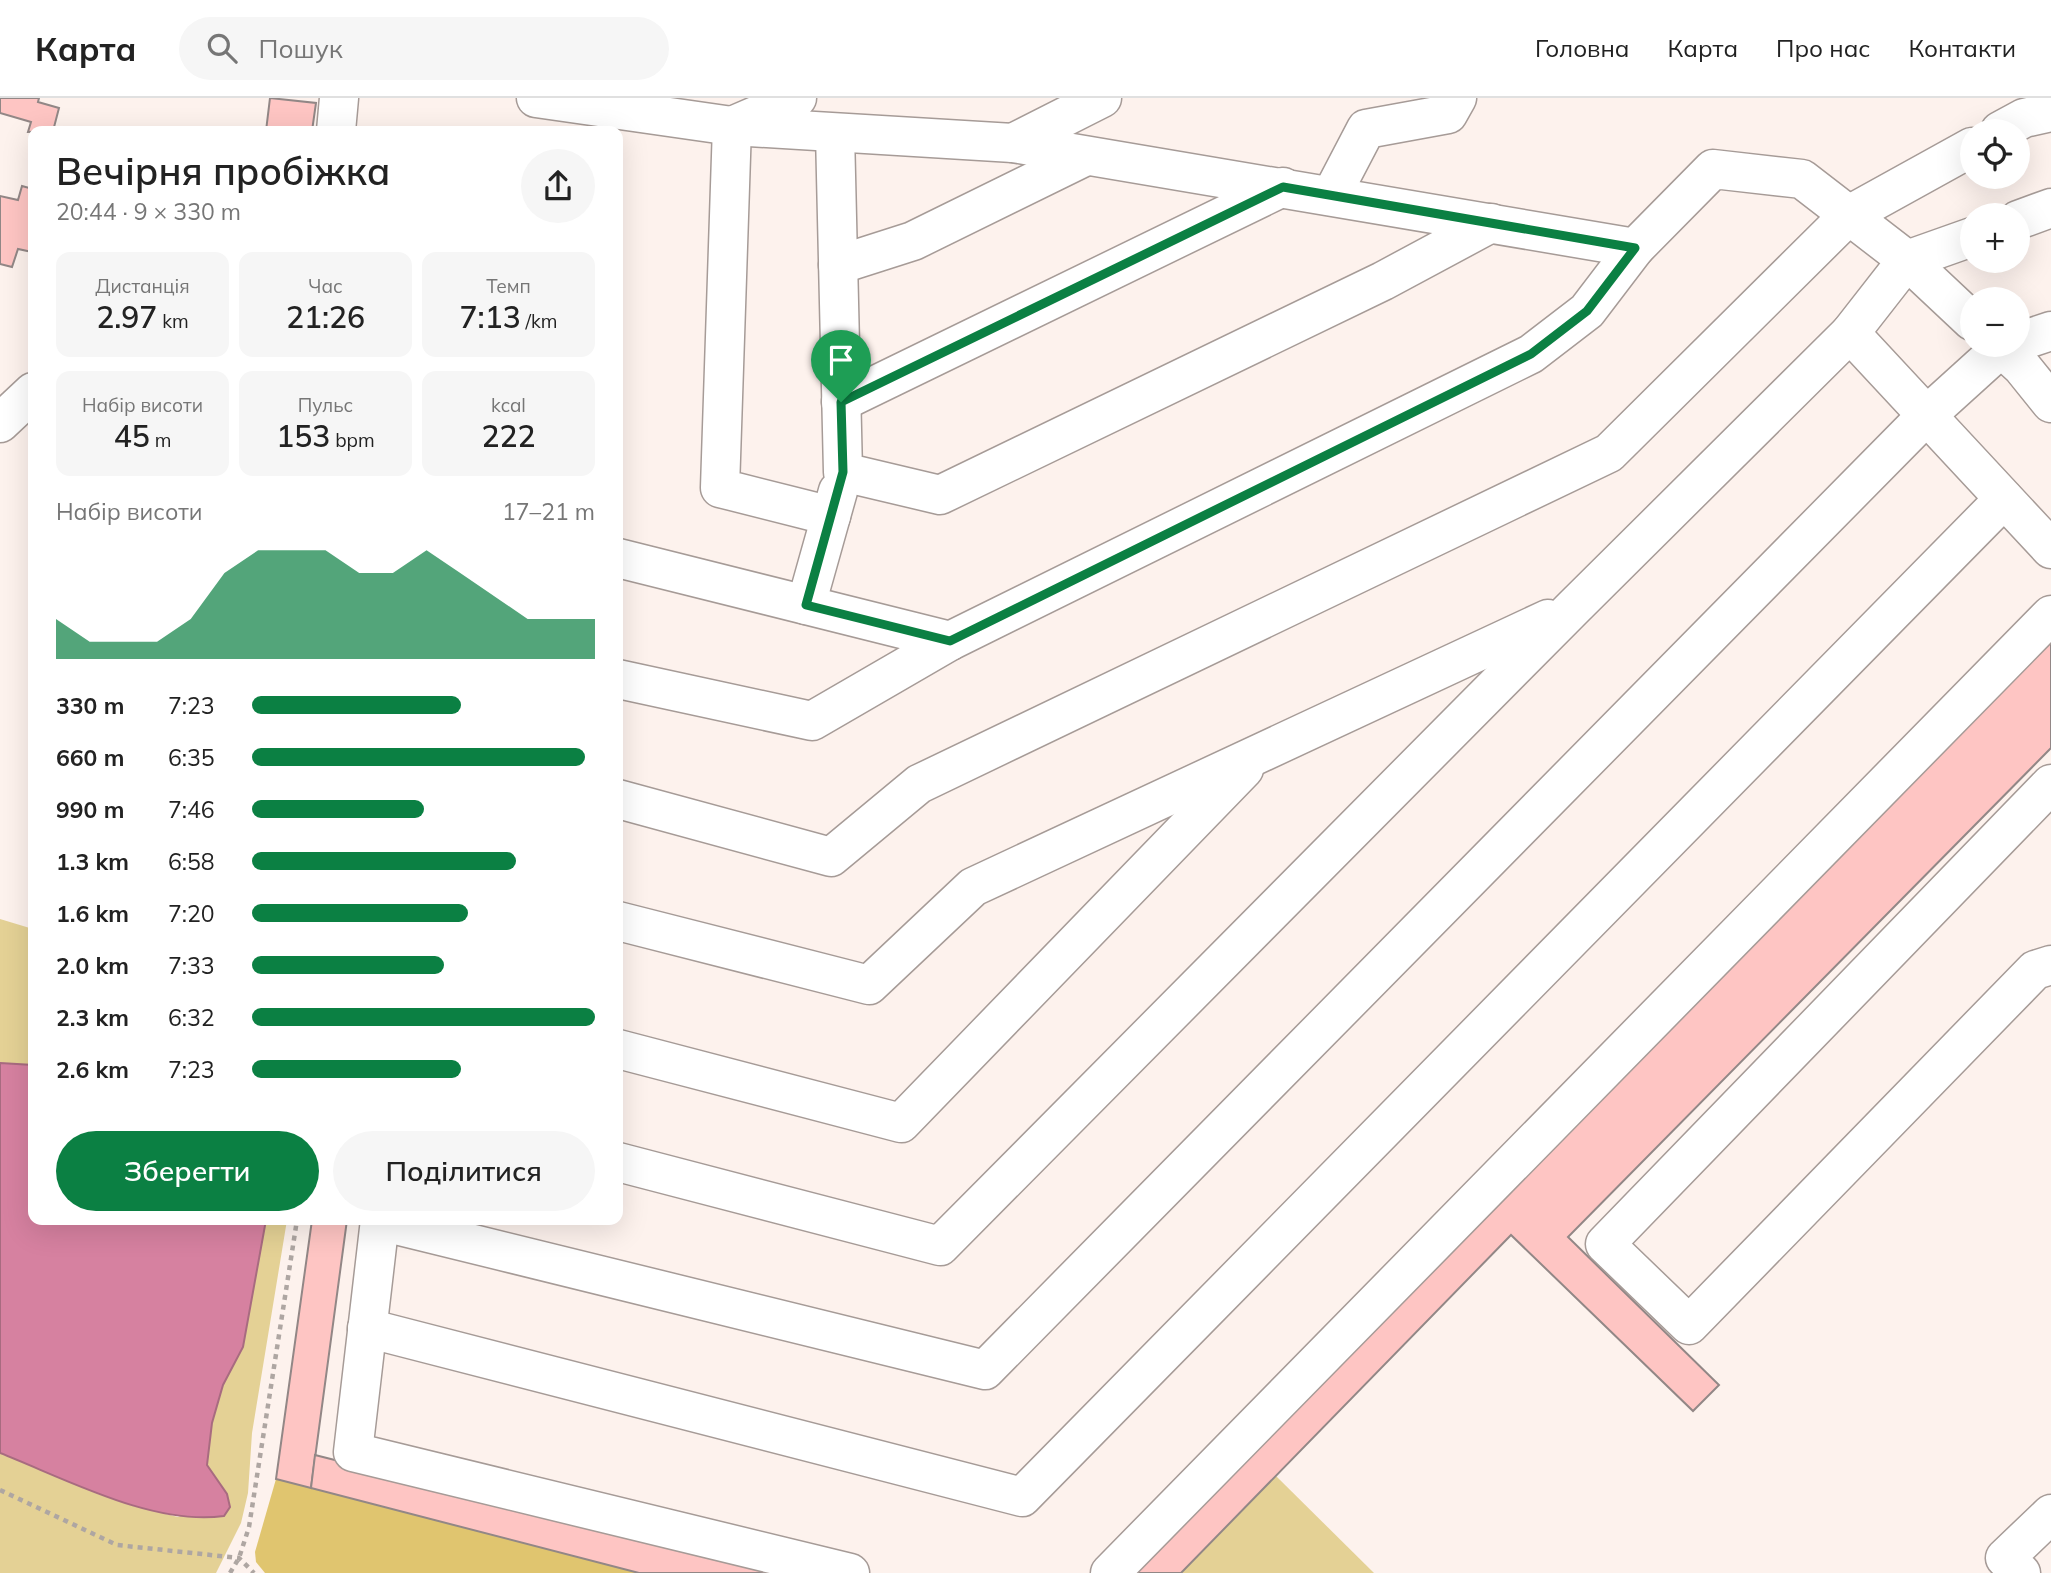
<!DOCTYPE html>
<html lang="uk">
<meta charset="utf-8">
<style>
body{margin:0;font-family:Mulish,sans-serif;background:#f6f6f6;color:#222;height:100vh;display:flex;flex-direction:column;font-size:26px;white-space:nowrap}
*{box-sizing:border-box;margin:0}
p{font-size:23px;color:#767676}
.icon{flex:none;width:38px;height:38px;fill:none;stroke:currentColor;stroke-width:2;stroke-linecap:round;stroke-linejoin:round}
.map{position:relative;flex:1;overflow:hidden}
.details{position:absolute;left:28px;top:28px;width:595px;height:1099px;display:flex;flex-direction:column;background:#fff;border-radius:14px;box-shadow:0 7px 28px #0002}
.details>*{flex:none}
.fabs{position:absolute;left:1960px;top:21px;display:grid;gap:14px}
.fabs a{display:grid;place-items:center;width:70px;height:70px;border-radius:50%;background:#fff;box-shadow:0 7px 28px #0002;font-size:35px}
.pin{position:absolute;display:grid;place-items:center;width:60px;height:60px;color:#fff;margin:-72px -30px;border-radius:50% 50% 50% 0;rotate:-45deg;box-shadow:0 0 7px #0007}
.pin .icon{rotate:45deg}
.round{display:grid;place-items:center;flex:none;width:74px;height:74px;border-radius:37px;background:#f6f6f6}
.summary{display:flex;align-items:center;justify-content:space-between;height:119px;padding:0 28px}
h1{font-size:38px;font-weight:600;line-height:52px}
.stats{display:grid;grid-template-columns:repeat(3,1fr);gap:10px;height:119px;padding:7px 28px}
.stats div{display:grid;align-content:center;border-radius:14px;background:#f6f6f6;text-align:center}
.stats b{font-size:30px;font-weight:600}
.stats small{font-size:19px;font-weight:400}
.stats p{font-size:19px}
.chart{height:196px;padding:14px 28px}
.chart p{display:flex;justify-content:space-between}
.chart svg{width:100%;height:126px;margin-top:7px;fill:#0b8043;opacity:.7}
.button{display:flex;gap:14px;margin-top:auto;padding:14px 28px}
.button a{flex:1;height:80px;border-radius:42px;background:#0b8043;color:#fff;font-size:28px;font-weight:600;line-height:80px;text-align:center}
.button a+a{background:#f6f6f6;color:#222}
ul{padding:0 28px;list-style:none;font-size:23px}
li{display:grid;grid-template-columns:112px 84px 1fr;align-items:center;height:52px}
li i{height:18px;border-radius:9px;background:#0b8043}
header{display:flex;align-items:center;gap:42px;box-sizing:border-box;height:98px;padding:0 35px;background:#fff;border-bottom:2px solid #e0e0e0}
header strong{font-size:33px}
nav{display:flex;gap:38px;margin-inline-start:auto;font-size:24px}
.search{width:490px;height:63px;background:#f6f6f6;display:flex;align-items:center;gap:18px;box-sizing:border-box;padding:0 24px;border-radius:38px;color:#767676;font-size:26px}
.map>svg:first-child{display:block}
.green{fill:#e4d195}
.forest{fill:#e0c56f}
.water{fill:#d681a0;stroke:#a86b80;stroke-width:2}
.building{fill:#fec5c3;stroke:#928786;stroke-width:2}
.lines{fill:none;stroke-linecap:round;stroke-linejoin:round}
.minor-casing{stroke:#a69b97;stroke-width:41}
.path{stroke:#aea6a2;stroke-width:4.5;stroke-dasharray:5 5;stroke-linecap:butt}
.minor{stroke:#fff;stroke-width:38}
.route-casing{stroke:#fff;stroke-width:14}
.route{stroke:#0b8043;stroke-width:9}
</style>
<header>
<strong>Карта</strong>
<div class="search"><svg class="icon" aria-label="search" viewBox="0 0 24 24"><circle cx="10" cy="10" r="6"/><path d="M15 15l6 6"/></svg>Пошук</div>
<nav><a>Головна</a><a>Карта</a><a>Про нас</a><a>Контакти</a></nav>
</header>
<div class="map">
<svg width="2051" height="1475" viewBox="0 0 2051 1475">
<rect width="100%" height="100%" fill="#fdf2ed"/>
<g class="green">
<polygon points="0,821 33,831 33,967 0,965"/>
<polygon points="266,1122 287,1122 252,1335 248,1395 241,1425 216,1475 0,1475 0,1355 134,1408 178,1419 227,1396 207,1367 212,1325 223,1287 243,1249"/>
<polygon points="1276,1378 1374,1475 1181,1475"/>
</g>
<polygon class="forest" points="276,1381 640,1475 265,1475 256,1464 255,1454"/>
<path class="water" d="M0,965l33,2v155h233l-23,127 -20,38 -11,38 -5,42 20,29 3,13 -6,9c-71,10 -158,-37 -224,-63z"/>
<g class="building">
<polygon points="0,0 39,0 38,4 59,10 53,33 28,34 31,24 0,15"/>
<polygon points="270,0 316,5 312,33 266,33"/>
<polygon points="22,88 33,91 33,149 32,154 18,151 12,169 0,166 0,98 18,102"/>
<polygon points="2051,531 2051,650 1568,1139 1719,1287 1693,1313 1511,1137 1181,1475 1128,1475"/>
<polygon points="312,1122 347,1122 311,1390 276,1381"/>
<polygon points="315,1357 782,1475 639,1475 311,1390"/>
</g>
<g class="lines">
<defs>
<g id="minor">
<polyline points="536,0 732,28 1013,45 1635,150 1713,71 1802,81 1907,162 1972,223"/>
<polyline points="797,0 732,28 720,390 831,418"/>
<polyline points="336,33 339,0"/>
<polyline points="2000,33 2024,20 2051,14"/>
<polyline points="835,35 843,374 940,397 1383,183 1491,125"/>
<polyline points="1013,45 1102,0"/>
<polyline points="1331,98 1366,31 1448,16 1457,0"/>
<polyline points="2018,122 2051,110"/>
<polyline points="1972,139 1907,162 1850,235 2051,451"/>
<polyline points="838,167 913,143 1086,58"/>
<polyline points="2018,244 2051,233"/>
<polyline points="1998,247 2022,269 2051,305"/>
<polyline points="841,304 1283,89"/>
<polyline points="0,325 33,294"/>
<polyline points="618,460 950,543 1531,256 1587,213 1635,150"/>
<polyline points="806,507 838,393"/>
<polyline points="618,581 812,623 950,543"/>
<polyline points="2051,686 1605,1146 1689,1227 2035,872 2051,867"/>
<polyline points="618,701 831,759 919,686 1609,355 1849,117 1972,49"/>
<polyline points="618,823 869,887 973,789 1548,521"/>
<polyline points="618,951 901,1025 1244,671"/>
<polyline points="618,1064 940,1148 1573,510 1850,235"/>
<polyline points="380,1122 353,1354 850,1475"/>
<polyline points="380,1123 985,1272 1927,317 2001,250 2010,247"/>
<polyline points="367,1230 1022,1399 2004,401"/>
<polyline points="1110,1475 2051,517"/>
<polyline points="2021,1475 2005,1460 2051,1416"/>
</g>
</defs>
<use href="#minor" class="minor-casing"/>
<g class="path">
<polyline points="0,1392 117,1447 239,1460 254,1475"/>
<polyline points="230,1475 239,1460 249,1429 297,1122"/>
</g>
<use href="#minor" class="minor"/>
</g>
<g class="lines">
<defs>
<polygon id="route" points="1283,89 1635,150 1587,213 1531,256 950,543 806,507 843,374 841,304"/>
</defs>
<use href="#route" class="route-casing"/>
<use href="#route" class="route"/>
</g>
</svg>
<div class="fabs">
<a><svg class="icon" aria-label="locate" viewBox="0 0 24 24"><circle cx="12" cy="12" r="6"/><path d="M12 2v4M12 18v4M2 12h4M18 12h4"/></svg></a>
<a>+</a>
<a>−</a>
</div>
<div class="pin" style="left:841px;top:304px;background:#1e9e55"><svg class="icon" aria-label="arrive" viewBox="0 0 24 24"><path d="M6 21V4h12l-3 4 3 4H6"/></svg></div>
<section class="details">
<div class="summary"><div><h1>Вечірня пробіжка</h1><p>20:44 · 9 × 330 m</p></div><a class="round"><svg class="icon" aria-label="share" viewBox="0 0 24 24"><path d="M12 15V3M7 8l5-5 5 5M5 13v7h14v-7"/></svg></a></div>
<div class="stats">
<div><p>Дистанція</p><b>2.97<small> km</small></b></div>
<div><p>Час</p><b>21:26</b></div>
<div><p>Темп</p><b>7:13<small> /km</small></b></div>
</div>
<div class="stats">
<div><p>Набір висоти</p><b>45<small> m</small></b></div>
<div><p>Пульс</p><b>153<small> bpm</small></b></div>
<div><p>kcal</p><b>222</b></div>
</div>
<div class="chart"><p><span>Набір висоти</span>17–21 m</p>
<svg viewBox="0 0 160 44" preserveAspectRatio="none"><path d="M0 44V30L10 38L20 38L30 38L40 30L50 14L60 6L70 6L80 6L90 14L100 14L110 6L120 14L130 22L140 30L150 30L160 30V44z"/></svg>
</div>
<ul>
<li><b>330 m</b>7:23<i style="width:61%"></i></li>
<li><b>660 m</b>6:35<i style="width:97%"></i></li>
<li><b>990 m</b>7:46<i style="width:50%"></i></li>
<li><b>1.3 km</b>6:58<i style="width:77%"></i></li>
<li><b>1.6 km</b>7:20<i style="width:63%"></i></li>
<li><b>2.0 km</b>7:33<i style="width:56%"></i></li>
<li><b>2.3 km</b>6:32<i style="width:100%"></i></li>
<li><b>2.6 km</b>7:23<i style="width:61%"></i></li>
</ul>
<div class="button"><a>Зберегти</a><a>Поділитися</a></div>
</section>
</div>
